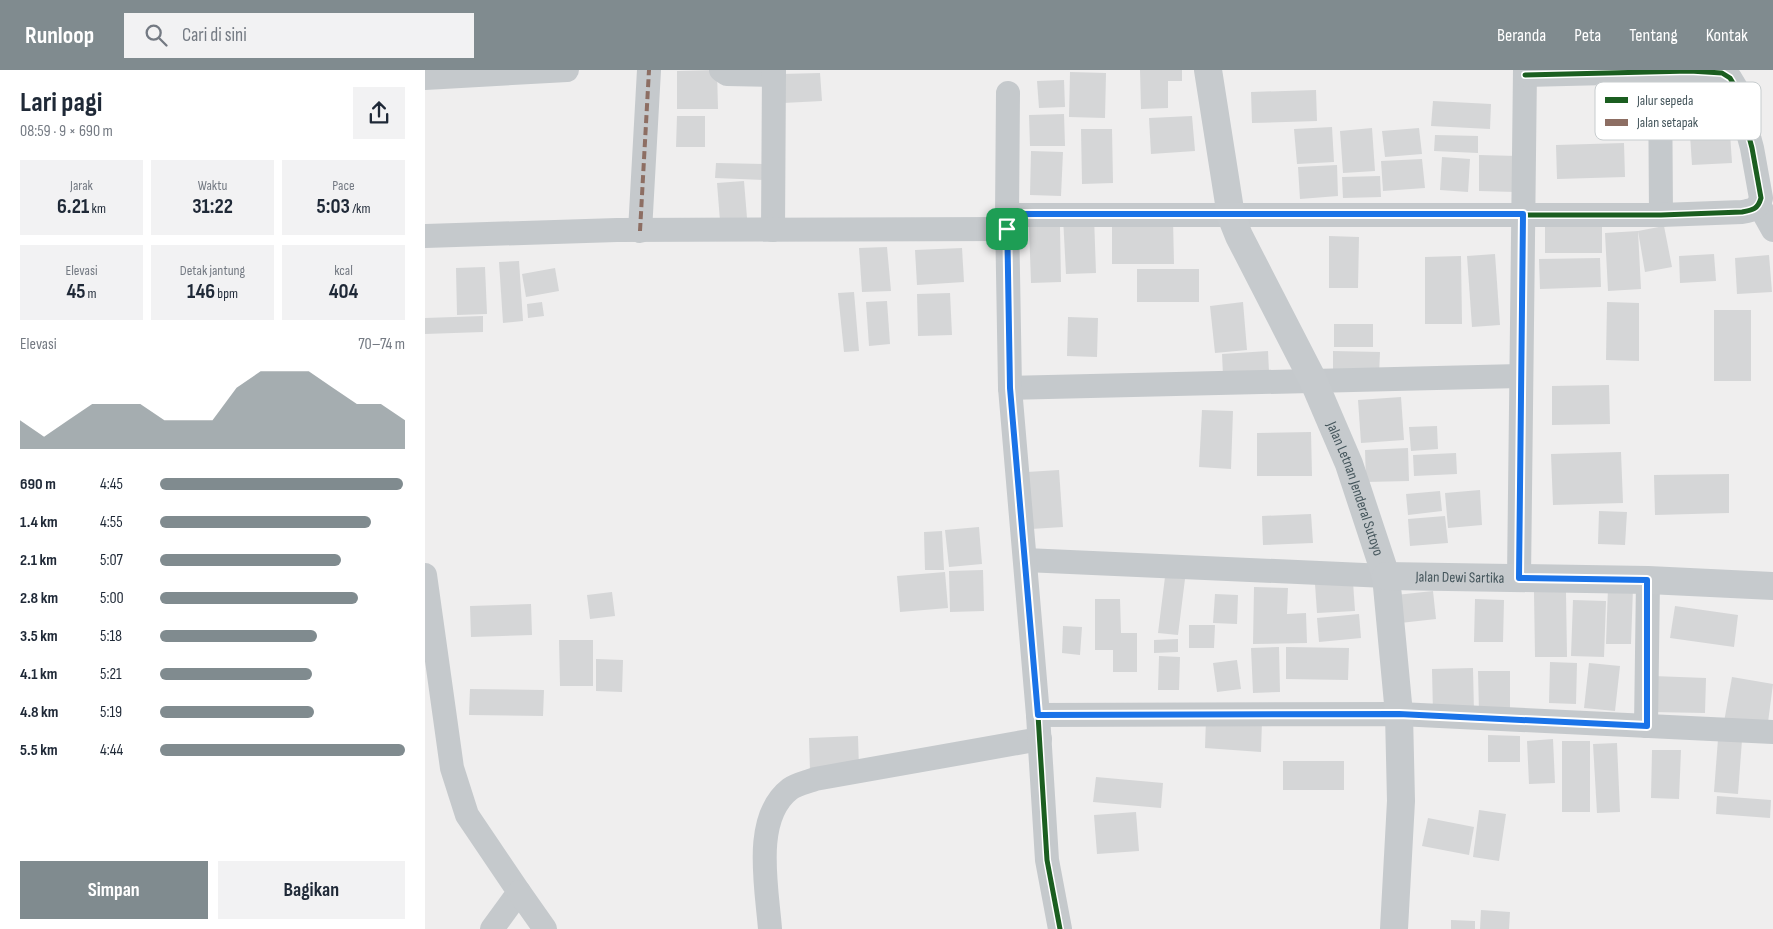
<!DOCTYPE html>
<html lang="id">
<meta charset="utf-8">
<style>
body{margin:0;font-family:"Sofia Sans Condensed",sans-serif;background:#f2f2f3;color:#1f2937;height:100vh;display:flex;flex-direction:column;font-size:19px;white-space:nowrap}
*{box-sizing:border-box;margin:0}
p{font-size:16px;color:#747a83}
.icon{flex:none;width:28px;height:28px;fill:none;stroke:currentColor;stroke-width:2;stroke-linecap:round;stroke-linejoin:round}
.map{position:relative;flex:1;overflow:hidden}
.side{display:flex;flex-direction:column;background:#fff;width:425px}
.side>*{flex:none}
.pin{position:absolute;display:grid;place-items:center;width:42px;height:42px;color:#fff;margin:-21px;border-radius:10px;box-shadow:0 2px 8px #0006}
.round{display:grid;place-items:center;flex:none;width:52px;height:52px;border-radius:0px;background:#f2f2f3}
.headline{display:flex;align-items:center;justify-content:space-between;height:85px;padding:0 20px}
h1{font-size:28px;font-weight:700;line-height:38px}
.metrics{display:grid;grid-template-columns:repeat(3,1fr);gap:8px;height:85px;padding:5px 20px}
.metrics div{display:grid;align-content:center;border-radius:0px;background:#f2f2f3;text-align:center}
.metrics b{font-size:21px;font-weight:700}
.metrics small{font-size:14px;font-weight:400}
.metrics p{font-size:14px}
.chart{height:140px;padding:10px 20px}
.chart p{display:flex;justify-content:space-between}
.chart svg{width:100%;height:90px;margin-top:5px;fill:#808b8f;opacity:.7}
.action{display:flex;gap:10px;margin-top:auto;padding:10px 20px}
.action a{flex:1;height:58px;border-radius:0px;background:#808b8f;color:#fff;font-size:20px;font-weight:700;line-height:58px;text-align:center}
.action a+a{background:#f2f2f3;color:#1f2937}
ul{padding:0 20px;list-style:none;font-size:16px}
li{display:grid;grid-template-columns:80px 60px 1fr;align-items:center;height:38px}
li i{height:12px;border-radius:6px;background:#808b8f}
header{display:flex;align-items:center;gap:30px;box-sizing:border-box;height:70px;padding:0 25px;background:#808b8f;color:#fff}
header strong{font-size:24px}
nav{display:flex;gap:28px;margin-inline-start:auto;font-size:18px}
.search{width:350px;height:45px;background:#f2f2f3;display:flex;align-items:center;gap:12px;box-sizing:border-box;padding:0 18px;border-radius:0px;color:#747a83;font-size:19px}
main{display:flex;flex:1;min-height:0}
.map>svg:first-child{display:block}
.building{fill:#d5d6d7}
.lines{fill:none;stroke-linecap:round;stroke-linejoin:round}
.street{stroke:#c5c9cc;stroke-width:24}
.secondary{stroke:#c6cacd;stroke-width:28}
.quiet{stroke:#8d6e63;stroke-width:4;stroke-dasharray:8 4;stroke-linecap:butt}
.cycleway-casing{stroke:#fff;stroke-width:8}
.cycleway{stroke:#1b5e20;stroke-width:5}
.route-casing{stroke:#fff;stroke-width:10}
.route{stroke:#1a73e8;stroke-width:6}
.labels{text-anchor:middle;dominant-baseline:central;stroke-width:4;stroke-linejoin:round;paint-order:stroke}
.street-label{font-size:15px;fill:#45565c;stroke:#fff}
.key{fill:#fff;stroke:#c7ccce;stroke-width:1}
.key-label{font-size:14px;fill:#45565c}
</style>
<header>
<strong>Runloop</strong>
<div class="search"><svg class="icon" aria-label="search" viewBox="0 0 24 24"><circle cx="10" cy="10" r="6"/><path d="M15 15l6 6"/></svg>Cari di sini</div>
<nav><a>Beranda</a><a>Peta</a><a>Tentang</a><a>Kontak</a></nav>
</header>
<main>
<section class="side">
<div class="headline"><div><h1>Lari pagi</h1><p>08:59 · 9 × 690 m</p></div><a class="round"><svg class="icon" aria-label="share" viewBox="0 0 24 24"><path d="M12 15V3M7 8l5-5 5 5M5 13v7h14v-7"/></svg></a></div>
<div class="metrics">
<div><p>Jarak</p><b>6.21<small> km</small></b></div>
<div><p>Waktu</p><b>31:22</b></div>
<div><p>Pace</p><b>5:03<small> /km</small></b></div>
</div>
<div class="metrics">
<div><p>Elevasi</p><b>45<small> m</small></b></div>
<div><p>Detak jantung</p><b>146<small> bpm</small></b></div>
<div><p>kcal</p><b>404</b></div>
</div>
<div class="chart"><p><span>Elevasi</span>70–74 m</p>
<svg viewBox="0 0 160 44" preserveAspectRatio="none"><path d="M0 44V30L10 38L20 30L30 22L40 22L50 22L60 30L70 30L80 30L90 14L100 6L110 6L120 6L130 14L140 22L150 22L160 30V44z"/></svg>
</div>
<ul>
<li><b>690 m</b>4:45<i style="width:99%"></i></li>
<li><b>1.4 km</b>4:55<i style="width:86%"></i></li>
<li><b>2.1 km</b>5:07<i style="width:74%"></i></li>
<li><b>2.8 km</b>5:00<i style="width:81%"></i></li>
<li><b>3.5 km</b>5:18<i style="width:64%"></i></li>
<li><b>4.1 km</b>5:21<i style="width:62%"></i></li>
<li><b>4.8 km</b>5:19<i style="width:63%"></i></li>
<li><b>5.5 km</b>4:44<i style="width:100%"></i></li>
</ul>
<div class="action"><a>Simpan</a><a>Bagikan</a></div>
</section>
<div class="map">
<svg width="1348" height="859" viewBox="0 0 1348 859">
<rect width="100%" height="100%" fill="#efeeee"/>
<g class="building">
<polygon points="292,0 293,39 252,39 252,1"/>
<polygon points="715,0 757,0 757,11 743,11 743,38 716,39"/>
<polygon points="645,2 681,3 680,48 644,47"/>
<polygon points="395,3 397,31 358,33 356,4"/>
<polygon points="639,10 640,37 614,38 612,11"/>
<polygon points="891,20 892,51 827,53 826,22"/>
<polygon points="1008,31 1066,34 1065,59 1006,56"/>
<polygon points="639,44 640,76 605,76 604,45"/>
<polygon points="252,46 280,46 280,77 251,77"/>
<polygon points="767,46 770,81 726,84 724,48"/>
<polygon points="907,57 909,92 872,94 869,59"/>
<polygon points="947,58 950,101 918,103 915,61"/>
<polygon points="994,58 997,84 960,87 957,61"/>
<polygon points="656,59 687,59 688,113 657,114"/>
<polygon points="1305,63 1307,93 1267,95 1265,65"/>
<polygon points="1010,65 1053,66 1053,83 1009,81"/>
<polygon points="1199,73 1200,107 1132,109 1131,75"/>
<polygon points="606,81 638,82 636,126 605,125"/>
<polygon points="1054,85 1092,86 1091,122 1054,121"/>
<polygon points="1017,87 1045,89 1043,122 1015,120"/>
<polygon points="997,89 1000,118 958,121 956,91"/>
<polygon points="291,93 341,94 340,110 290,108"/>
<polygon points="912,95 913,126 875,129 873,97"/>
<polygon points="955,106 956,127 918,128 917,107"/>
<polygon points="319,111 322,148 295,151 292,113"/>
<polygon points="669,146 671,203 641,204 638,147"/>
<polygon points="748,149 749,194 687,194 687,150"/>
<rect x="1120" y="154" width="57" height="29"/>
<polygon points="604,156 635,156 636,212 606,213"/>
<polygon points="1239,156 1247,197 1220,202 1213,161 1216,219 1183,221 1180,163 1213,161"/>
<polygon points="904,166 934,167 933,218 904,218"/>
<polygon points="462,177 466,221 437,222 434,178"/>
<polygon points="537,178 539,212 492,215 490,180"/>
<polygon points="1070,184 1075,255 1047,257 1042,186"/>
<polygon points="1289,184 1291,211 1255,213 1254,186"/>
<polygon points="1344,185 1347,222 1312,224 1310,188"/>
<polygon points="1036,186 1037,254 1000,254 1000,187"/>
<polygon points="1175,188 1176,217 1115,219 1114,189"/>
<polygon points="94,191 98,251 78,253 74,192"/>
<polygon points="60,197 62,244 32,245 31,198"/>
<polygon points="130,198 134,221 101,227 97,204"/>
<rect x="712" y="199" width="62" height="33"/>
<polygon points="429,222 434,281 419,282 413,223"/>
<polygon points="525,223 527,265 493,266 492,224"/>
<polygon points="462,231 465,274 444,276 441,232"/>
<polygon points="117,232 119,246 103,248 102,234"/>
<polygon points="818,232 822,280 790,283 785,236"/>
<polygon points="1182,232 1214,233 1214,291 1181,290"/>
<rect x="1289" y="240" width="37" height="71"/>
<polygon points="58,246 58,262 0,264 0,248"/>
<polygon points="643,247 673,248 672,287 642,286"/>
<rect x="909" y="254" width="39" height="23"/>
<polygon points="843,281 844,302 798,305 797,284"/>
<polygon points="908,281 955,282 954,305 908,304"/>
<polygon points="1184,315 1185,354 1127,355 1127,316"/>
<polygon points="976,327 979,370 936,373 933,330"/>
<polygon points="777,340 808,341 806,399 774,397"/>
<polygon points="1012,356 1013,379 986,381 984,357"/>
<polygon points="886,362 887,406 832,406 832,363"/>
<polygon points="983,378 984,411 941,412 940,380"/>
<polygon points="1196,382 1198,433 1128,435 1126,384"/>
<polygon points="1031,383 1032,404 989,406 988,385"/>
<polygon points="634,400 638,457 606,459 602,402"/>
<polygon points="1304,404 1304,443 1230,445 1229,405"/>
<polygon points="1055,420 1057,455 1023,458 1020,423"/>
<polygon points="1015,421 1017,441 983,445 981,424"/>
<polygon points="1174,441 1202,442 1200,475 1173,474"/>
<polygon points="886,444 888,473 838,475 837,446"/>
<polygon points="1020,446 1023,473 985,476 983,449"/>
<polygon points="554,457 557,494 524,497 520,460"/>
<polygon points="517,461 519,500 500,500 499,462"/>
<polygon points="558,500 559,541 525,542 524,501"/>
<polygon points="520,502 523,538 475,542 472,506"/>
<polygon points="740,507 760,509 753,565 733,563"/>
<polygon points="928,512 930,541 892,543 890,514"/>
<polygon points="829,517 863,518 862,544 881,543 882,573 828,574"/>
<polygon points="1183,517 1208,518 1206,574 1181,574"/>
<polygon points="1008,521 1011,549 975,553 971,525"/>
<polygon points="187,522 190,546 165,549 162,525"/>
<polygon points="1109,522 1141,522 1142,587 1110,587"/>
<polygon points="790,524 813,525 812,554 788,553"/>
<polygon points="670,529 695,529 696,563 712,563 712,602 688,602 688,580 670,580"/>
<polygon points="1050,529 1079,530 1078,572 1049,572"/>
<polygon points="1148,530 1181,531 1179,587 1146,586"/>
<polygon points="106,534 107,565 46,567 45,536"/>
<polygon points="1250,536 1313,545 1309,577 1245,568"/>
<polygon points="934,544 936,568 894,572 892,548"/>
<polygon points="764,555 790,555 789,578 764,578"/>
<polygon points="638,556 657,557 655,585 637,583"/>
<polygon points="753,569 753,582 729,583 729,570"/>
<polygon points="134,570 168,570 168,616 135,616"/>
<polygon points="854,577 855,622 828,623 826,578"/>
<polygon points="861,577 924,578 923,610 861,609"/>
<polygon points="734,586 755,587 754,620 733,620"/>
<polygon points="171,589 198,590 197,622 171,621"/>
<polygon points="812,590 816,619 792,622 788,593"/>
<polygon points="1125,592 1152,593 1151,634 1124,633"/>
<polygon points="1164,593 1195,596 1190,641 1159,638"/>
<polygon points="1048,598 1049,643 1008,644 1007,599"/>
<polygon points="1053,601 1085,601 1085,642 1054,642"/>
<polygon points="1228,606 1281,608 1280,643 1227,642"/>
<polygon points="1307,607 1348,614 1342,660 1299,652"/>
<polygon points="45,619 119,620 118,646 44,645"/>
<polygon points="781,648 837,651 836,682 780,678"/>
<polygon points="1063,665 1095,666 1095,692 1063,692"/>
<polygon points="433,666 434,699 385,701 384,668"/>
<polygon points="1128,669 1130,713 1104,714 1102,671"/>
<polygon points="1293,669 1317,670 1313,724 1289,722"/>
<rect x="1137" y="671" width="28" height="71"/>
<polygon points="1192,673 1195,742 1172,743 1168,674"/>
<polygon points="1227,680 1256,680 1254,729 1226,728"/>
<rect x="858" y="691" width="61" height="29"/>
<polygon points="671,707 738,713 736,738 668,732"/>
<polygon points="1292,726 1346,730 1345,748 1291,744"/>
<polygon points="1054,740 1081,744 1074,791 1048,787"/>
<polygon points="711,742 714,781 672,784 669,745"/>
<polygon points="1003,748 1049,757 1044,785 997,776"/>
<polygon points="1056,840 1085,842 1084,859 1055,859"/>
<polygon points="1026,850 1050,851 1050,859 1026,859"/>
</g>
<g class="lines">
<g class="street">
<polyline points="296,0 302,4 349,5"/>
<polyline points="1235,0 1236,145"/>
<polyline points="0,8 142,0"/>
<polyline points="1334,135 1348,160"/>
<polyline points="582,145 583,23"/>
<polyline points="348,160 349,0"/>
<polyline points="215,161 224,0"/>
<polyline points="0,166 192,160 582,159"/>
<polyline points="585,318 1095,306"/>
<polyline points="600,490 961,506"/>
<polyline points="0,505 27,698 42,745 94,822 67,859"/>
<polyline points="1094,508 1100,0"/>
<polyline points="613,645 974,644 1348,662"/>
<polyline points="1221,656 1223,510"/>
<polyline points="94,822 120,859"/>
<path d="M345,859c-3,-41 -18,-111 20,-140 7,-5 18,-7 25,-10l225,-40"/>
<path d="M635,859l-13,-69 -9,-145 -28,-327 -3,-173h654l81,-3c11,-2 16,-3 19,-14l-9,-50 -16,-60 -6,-10 -8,-5 -32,-2 -165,4"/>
</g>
<g class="secondary">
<path id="s1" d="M783,0l23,146 8,20 74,144 36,84 37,112 13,138 2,87 -7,128"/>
<path id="s2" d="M961,506l262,4 125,6"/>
</g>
<polyline class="quiet" points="215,161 224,0"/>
<defs>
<path id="cycleway" d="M635,859l-13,-69 -9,-145 -28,-327 -3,-173h654l81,-3c11,-2 16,-3 19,-14l-9,-50 -16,-60 -6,-10 -8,-5 -32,-2 -165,4"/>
</defs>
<use href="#cycleway" class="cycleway-casing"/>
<use href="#cycleway" class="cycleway"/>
</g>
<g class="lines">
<defs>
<polygon id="route" points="582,144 1098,144 1094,508 1222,510 1222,656 974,644 613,645 585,318"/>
</defs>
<use href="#route" class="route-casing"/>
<use href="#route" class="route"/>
</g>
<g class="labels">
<g class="street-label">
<text stroke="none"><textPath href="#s1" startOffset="448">Jalan Letnan Jenderal Sutoyo</textPath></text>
<text stroke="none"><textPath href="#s2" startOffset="74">Jalan Dewi Sartika</textPath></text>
</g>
</g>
<rect x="1170" y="12" width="166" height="58" rx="8" class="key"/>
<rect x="1180" y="27" width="23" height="6" fill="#1b5e20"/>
<rect x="1180" y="49" width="23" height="7" fill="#8d6e63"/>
<g class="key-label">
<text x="1212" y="35">Jalur sepeda</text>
<text x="1212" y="57">Jalan setapak</text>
</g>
</svg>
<div class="pin" style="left:582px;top:159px;background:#1e9e55"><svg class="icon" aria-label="arrive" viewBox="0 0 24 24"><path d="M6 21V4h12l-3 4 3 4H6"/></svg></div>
</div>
</main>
